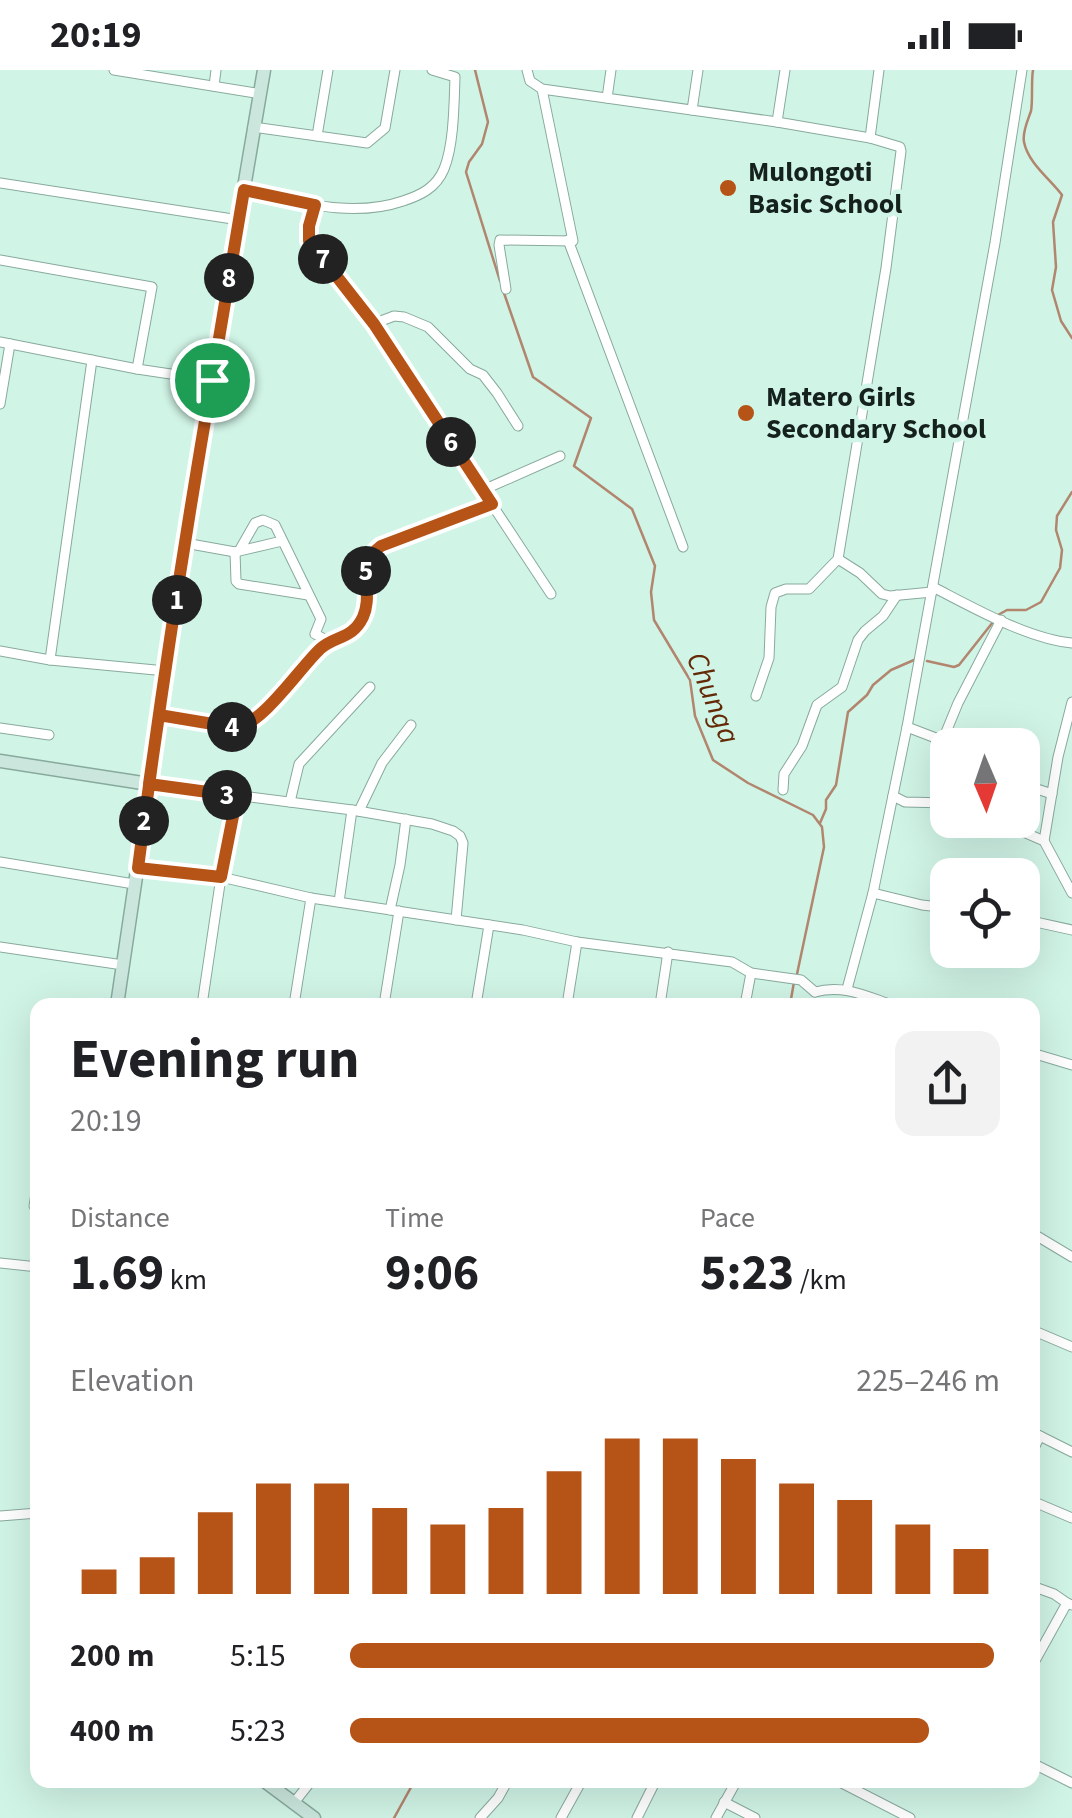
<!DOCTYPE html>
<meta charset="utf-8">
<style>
body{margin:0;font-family:"Source Sans 3",sans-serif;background:#f2f2f2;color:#202124;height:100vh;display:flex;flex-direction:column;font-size:38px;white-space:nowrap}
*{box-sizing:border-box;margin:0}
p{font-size:32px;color:#757577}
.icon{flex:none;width:55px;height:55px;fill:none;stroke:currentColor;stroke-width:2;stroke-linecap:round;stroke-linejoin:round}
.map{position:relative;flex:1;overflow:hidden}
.panel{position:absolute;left:30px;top:928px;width:1010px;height:790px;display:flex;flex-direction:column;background:#fff;border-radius:20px;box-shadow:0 10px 40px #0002}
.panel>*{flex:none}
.needle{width:65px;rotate:178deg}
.controls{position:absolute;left:930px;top:658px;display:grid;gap:20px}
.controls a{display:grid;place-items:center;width:110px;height:110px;border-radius:20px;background:#fff;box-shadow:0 10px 40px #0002;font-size:50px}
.pin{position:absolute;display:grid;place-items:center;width:85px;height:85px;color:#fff;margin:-42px;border:5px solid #fff;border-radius:50%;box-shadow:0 2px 10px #0007}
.km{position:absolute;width:50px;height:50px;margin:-25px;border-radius:50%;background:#222;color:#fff;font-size:28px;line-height:50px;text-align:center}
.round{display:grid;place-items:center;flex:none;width:105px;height:105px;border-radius:20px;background:#f2f2f2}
.headline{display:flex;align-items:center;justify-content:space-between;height:170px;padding:0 40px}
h1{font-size:55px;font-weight:700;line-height:75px}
.figures{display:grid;grid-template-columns:repeat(3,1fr);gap:15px;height:170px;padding:10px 40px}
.figures div{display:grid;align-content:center}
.figures b{font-size:50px;font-weight:700}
.figures small{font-size:28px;font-weight:400}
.figures p{font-size:28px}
.chart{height:280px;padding:20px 40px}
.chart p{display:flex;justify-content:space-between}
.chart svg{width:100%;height:180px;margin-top:10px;stroke:#b65417;stroke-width:6}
ul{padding:0 40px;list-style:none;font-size:32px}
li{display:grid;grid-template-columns:160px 120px 1fr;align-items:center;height:75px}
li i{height:25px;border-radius:12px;background:#b65417}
.status{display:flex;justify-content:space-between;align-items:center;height:70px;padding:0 50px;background:#fff;direction:ltr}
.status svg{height:28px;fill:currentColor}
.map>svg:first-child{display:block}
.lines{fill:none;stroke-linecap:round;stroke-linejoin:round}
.stream{stroke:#b2856e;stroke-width:2.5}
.street-casing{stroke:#88aa9d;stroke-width:11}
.secondary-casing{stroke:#88aa9d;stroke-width:15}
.street{stroke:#fff;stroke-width:9}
.secondary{stroke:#cae6dd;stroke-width:12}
.route-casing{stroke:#fff;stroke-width:20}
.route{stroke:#b65417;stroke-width:12}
.poi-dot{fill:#b65417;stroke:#d0f4e6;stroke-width:4}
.labels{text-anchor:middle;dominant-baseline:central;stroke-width:9;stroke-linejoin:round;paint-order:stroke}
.poi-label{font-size:28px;font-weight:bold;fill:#14211c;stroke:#d0f4e6;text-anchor:start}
.water-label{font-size:30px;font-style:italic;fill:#642a06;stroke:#d0f4e6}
</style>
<div class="status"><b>20:19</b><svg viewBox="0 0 49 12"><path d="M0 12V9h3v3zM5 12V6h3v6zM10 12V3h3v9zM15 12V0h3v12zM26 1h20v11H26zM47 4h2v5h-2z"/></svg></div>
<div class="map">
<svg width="1072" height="1748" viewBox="0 0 1072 1748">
<rect width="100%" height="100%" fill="#d0f4e6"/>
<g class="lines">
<g class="stream">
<polyline points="475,0 488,52 482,74 469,92 466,102 500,211"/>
<path d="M1033,0c-2,12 0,31 -2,41 -3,9 -9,21 -7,31 4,21 26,37 38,53l-9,27 3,45 -4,23 9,31 11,17"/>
<polyline points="504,223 533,307 591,348 574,396 632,439 655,496 651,522 654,550 690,610 695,646 713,690 748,713 813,745 822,757 824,777 797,904"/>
<polyline points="998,545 1007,540 1026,540 1041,532 1060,498 1062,480 1056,460 1057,446 1072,422"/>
<polyline points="927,591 954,597 959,595 993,552"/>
<polyline points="820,753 826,739 826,730 836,715 848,642 867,625 873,615 891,600 914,590"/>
<polyline points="790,935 794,912"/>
<polyline points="394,1748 415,1710"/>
</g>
<defs>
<g id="street">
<polyline points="114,0 261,24"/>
<polyline points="527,0 530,11 542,19 777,52 870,68 900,77 901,81 886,198 838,489 809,519 786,519 775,523 771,537 769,588 756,626"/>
<polyline points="214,16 216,0"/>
<polyline points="607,28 611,0"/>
<polyline points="692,40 698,0"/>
<polyline points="777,52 785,0"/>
<polyline points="253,57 367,73 385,58 395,0"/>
<polyline points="317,66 328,0"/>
<polyline points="870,68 879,0"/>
<polyline points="0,113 239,150"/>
<path d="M244,120c53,11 106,29 159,11 18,-6 33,-13 41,-32 10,-24 10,-65 11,-92l-23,-7"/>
<polyline points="315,135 308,163 309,171 373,254 551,524"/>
<polyline points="568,170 683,477"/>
<polyline points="0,190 152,217 137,299"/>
<polyline points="506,219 499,175 500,170 573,171 542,19"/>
<polyline points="373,254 394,246 404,247 428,257 470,299 483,305 497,323 518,356"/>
<polyline points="0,272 137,299 211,310"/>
<polyline points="0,334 10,274"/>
<polyline points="483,420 560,386"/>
<polyline points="185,473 235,482 282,471"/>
<polyline points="239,481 255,453 263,450 275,455 321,549 315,564 330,572"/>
<polyline points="235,482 236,511 239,514 308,525"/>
<polyline points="838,489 860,503 882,524 890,526 932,522"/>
<path d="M933,517c39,20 95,52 139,56"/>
<polyline points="0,581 50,590 166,601"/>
<polyline points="50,590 92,290"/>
<path d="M159,645l78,13c27,-7 62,-59 83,-79 15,-14 32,-9 43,-32 11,-24 -7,-53 18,-71l111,-42"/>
<polyline points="907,657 954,675"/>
<polyline points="0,658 49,665"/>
<polyline points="942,672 958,633 1001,550"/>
<polyline points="149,714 352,740 432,754 453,761 460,766 463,773 456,850"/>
<polyline points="1022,714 1052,724"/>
<polyline points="783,720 784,704 802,676 817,635 842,617 858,570 865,561 883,546 897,525"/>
<polyline points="893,726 905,732 948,733"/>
<polyline points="290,732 299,694 370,617"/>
<polyline points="359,741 382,693 411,655"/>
<polyline points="996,750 1044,771 1072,823"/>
<polyline points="1044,771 1058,687 1072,632"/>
<polyline points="0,792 134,814"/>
<polyline points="137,798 221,807 311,828 523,860 577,872 732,892 751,903 801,910 815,922"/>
<polyline points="873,823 922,835 948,838"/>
<polyline points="339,832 352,740"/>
<polyline points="390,840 400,795 406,749"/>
<polyline points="1022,849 1072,860"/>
<polyline points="0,877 123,895"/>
<polyline points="847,919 873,823 907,657 995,173 1022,0"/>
<path d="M815,922c28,-8 51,4 77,13"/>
<polyline points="99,935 117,934"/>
<polyline points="202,935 221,807 237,726"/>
<polyline points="294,935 311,828"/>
<polyline points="384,935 399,841"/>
<polyline points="476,935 489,855"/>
<polyline points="567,935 577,872"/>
<polyline points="660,935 668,882"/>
<polyline points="745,935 751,903"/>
<polyline points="1032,983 1072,995"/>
<polyline points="34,1136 38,1111"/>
<polyline points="1032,1163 1072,1187"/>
<polyline points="0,1193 38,1197"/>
<polyline points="1032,1260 1072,1277"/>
<polyline points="1032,1362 1072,1382"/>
<polyline points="1032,1382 1040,1366"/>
<polyline points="1032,1431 1072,1448"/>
<polyline points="0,1446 38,1443"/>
<polyline points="1032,1516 1054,1524 1067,1533"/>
<polyline points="1032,1596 1067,1533 1072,1535"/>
<polyline points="1032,1693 1072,1713"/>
<polyline points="836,1710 910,1748"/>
<polyline points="724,1732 755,1748"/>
<polyline points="293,1734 312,1710"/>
<polyline points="480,1748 498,1728 508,1710"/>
<polyline points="561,1748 582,1710"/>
<polyline points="637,1748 656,1710"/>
<polyline points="716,1748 737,1710"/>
</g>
<g id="secondary">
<polyline points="0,691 149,714"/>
<polyline points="117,935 199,382 264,0"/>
<polyline points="263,1710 314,1748"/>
</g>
</defs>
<use href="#street" class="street-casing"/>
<use href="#secondary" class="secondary-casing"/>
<use href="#street" class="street"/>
<use href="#secondary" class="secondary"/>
</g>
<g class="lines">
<defs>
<path id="route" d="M212,310c-28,162 -53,325 -74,488l83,9 16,-81 -88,-12 10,-69 78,13c28,-7 62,-59 83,-79 15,-14 32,-9 43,-32 11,-24 -7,-53 18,-71l111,-42 -118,-180 -65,-83v-15l6,-21 -71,-15 -32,190"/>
</defs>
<use href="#route" class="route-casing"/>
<use href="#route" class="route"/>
</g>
<g class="poi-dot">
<circle cx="728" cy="118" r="10"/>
<circle cx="746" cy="343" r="10"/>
</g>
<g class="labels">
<g class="poi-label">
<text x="748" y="102">Mulongoti<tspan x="748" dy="32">Basic School</tspan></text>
<text x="766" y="327">Matero Girls<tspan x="766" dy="32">Secondary School</tspan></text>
</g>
<g class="water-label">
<text transform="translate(713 628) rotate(68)">Chunga</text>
</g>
</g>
</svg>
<div class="controls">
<a><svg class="needle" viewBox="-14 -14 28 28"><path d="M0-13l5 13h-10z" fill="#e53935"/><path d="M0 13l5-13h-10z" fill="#757577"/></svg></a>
<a><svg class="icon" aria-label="locate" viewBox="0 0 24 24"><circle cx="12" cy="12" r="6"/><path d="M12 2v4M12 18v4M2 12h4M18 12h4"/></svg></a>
</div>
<div class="pin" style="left:212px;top:310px;background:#1e9e55"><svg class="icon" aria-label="arrive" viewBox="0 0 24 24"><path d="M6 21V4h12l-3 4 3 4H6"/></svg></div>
<b class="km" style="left:177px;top:530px">1</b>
<b class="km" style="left:144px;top:751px">2</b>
<b class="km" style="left:227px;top:725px">3</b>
<b class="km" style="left:232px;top:657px">4</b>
<b class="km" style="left:366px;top:501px">5</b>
<b class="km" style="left:451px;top:372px">6</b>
<b class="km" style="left:323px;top:189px">7</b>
<b class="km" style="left:229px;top:208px">8</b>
<section class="panel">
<div class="headline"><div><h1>Evening run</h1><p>20:19</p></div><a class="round"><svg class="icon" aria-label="share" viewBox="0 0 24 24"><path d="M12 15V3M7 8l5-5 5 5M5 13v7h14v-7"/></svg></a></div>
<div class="figures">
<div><p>Distance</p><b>1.69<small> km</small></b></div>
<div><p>Time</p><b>9:06</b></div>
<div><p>Pace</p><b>5:23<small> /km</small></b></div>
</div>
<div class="chart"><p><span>Elevation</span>225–246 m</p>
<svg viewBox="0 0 160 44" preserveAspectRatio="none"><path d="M5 44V38M15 44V35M25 44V24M35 44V17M45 44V17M55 44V23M65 44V27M75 44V23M85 44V14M95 44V6M105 44V6M115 44V11M125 44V17M135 44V21M145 44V27M155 44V33"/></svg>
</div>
<ul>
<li><b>200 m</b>5:15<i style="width:99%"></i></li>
<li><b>400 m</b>5:23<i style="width:89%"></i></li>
</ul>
</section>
</div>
